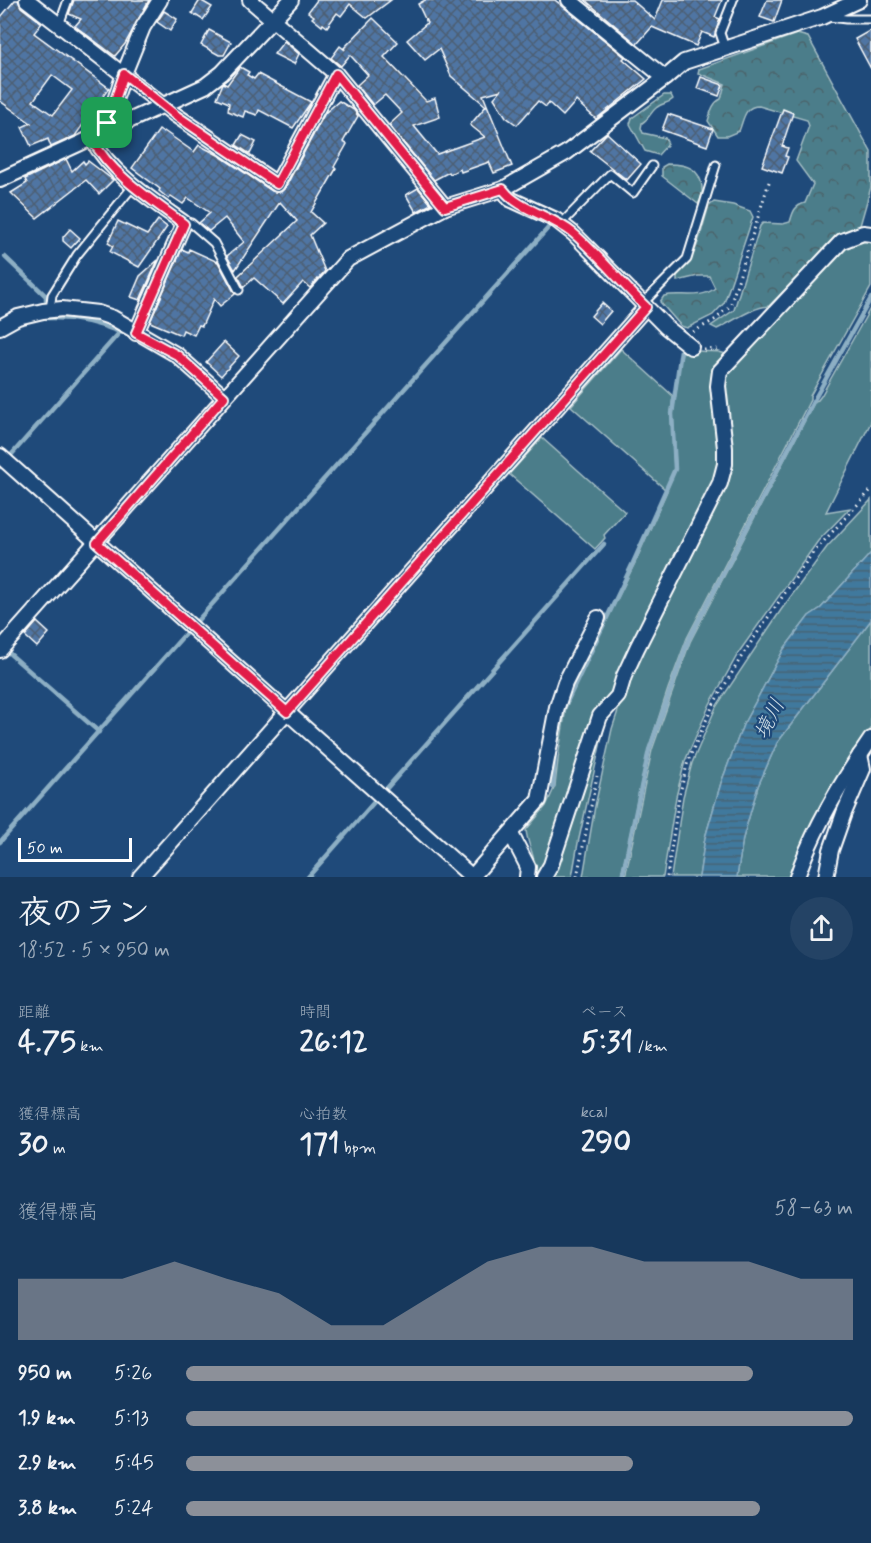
<!DOCTYPE html>
<html lang="ja">
<meta charset="utf-8">
<style>
body{margin:0;font-family:Mynerve,"Klee One",sans-serif;background:#244365;color:#f1f3f6;height:100vh;display:flex;flex-direction:column;font-size:22px;white-space:nowrap}
*{box-sizing:border-box;margin:0}
p{font-size:20px;color:#9eacbb}
.icon{flex:none;width:33px;height:33px;fill:none;stroke:currentColor;stroke-width:2;stroke-linecap:round;stroke-linejoin:round}
.map{position:relative;height:877px;overflow:hidden}
.panel{display:flex;flex-direction:column;background:#17385c;flex:1}
.panel>*{flex:none}
.scale{position:absolute;left:18px;bottom:15px;width:114px;box-sizing:border-box;padding-left:6px;border:3px solid #fff;border-top:0;font-size:16px;line-height:21px;white-space:nowrap;color:#fff;-webkit-text-stroke:4px #1f4a7a;paint-order:stroke}
.pin{position:absolute;display:grid;place-items:center;width:51px;height:51px;color:#fff;margin:-26px;border-radius:12px;box-shadow:0 3px 9px #0006}
.round{display:grid;place-items:center;flex:none;width:63px;height:63px;border-radius:32px;background:#244365}
.overview{display:flex;align-items:center;justify-content:space-between;height:102px;padding:0 18px}
h1{font-size:33px;font-weight:800;line-height:45px}
.metrics{display:grid;grid-template-columns:repeat(3,1fr);gap:9px;height:102px;padding:6px 18px}
.metrics div{display:grid;align-content:center}
.metrics b{font-size:30px;font-weight:800}
.metrics small{font-size:16px;font-weight:400}
.metrics p{font-size:16px}
.chart{height:168px;padding:12px 18px}
.chart p{display:flex;justify-content:space-between}
.chart svg{width:100%;height:108px;margin-top:6px;fill:#8c9099;opacity:.7}
ul{padding:0 18px;list-style:none;font-size:20px}
li{display:grid;grid-template-columns:96px 72px 1fr;align-items:center;height:45px}
li i{height:15px;border-radius:8px;background:#8c9099}
.map>svg:first-child{display:block}
.green{fill:#4b7d8a;stroke:#a5bec4;stroke-width:1.5}
.forest{fill:url(#forest-crowns);stroke:#a5bec4;stroke-width:1.5}
.water{fill:url(#water-rules);stroke:#8dafc4;stroke-width:1.5}
.lines{fill:none;stroke-linecap:round;stroke-linejoin:round}
.stream{stroke:#8dafc4;stroke-width:4.5}
.building{fill:url(#building-cross-hatch);stroke:#fff;stroke-width:1.5;fill-rule:evenodd}
.service-casing{stroke:#fff;stroke-width:11}
.minor-casing{stroke:#fff;stroke-width:18}
.path{stroke:#fff;stroke-width:3;stroke-dasharray:1.5 4.5;stroke-linecap:butt}
.service{stroke:#1f4a7a;stroke-width:7}
.minor{stroke:#1f4a7a;stroke-width:14}
.route-casing{stroke:#fff;stroke-width:12}
.route{stroke:#e11d48;stroke-width:8}
.labels{text-anchor:middle;dominant-baseline:central;stroke-width:4.5;stroke-linejoin:round;paint-order:stroke}
.water-label{font-size:21px;font-style:italic;fill:#d0dee6;stroke:#1f4a7a}
</style>
<div class="map">
<svg width="871" height="877" viewBox="0 0 871 877">
<defs>
<pattern id="forest-crowns" width="20" height="18" patternUnits="userSpaceOnUse" patternTransform="scale(1.5)"><rect width="20" height="18" fill="#4b7d8a"/><path d="M2 6a3 3 0 1 1 6 0M12 15a3 3 0 1 1 6 0" fill="none" stroke="#4c646b"/></pattern>
<pattern id="water-rules" width="6" height="5" patternUnits="userSpaceOnUse" patternTransform="scale(1.5)"><rect width="6" height="5" fill="#41799d"/><path d="M0 2.5h6" fill="none" stroke="#466274"/></pattern>
<pattern id="building-cross-hatch" width="8" height="8" patternUnits="userSpaceOnUse" patternTransform="scale(1.5)"><rect width="8" height="8" fill="#4f75a3"/><path d="M0 0l8 8M0 8l8-8" fill="none" stroke="#4d5e73"/></pattern>
</defs>
<rect width="100%" height="100%" fill="#1f4a7a"/>
<filter id="ink" filterUnits="userSpaceOnUse"><feTurbulence type="fractalNoise" baseFrequency=".0167" numOctaves="2"/><feDisplacementMap in="SourceGraphic" scale="12" xChannelSelector="R" yChannelSelector="G"/><feConvolveMatrix kernelMatrix="1 2 1 2 8 2 1 2 1" color-interpolation-filters="sRGB"/></filter>
<g filter="url(#ink)">
<g class="green">
<polygon points="855,240 871,240 871,287 810,396 810,400 687,638 668,689 648,750 621,877 583,877 595,806 612,729 628,680 723,488 723,388 726,371 843,246"/>
<polygon points="871,307 871,422 826,512 850,508 818,541 739,652 710,704 685,761 676,797 663,877 625,877 652,750 690,642 815,401 818,400 821,396"/>
<path d="M621,349l52,47 -2,18 3,54 -7,22 9,-21 -3,-55 9,-64 4,3 5,-4c13,6 25,-2 37,7l-10,11 4,97 -94,194 -82,202 -8,17h-4c3,-22 -6,-28 -8,-47l20,-24 9,-20 4,-35 7,-43 10,-25 59,-120 32,-72 -96,-85z"/>
<polygon points="542,438 625,512 604,535 605,538 595,549 509,474"/>
<polygon points="871,500 871,553 821,608 809,616 784,649 743,725 721,783 705,838 699,877 671,877 683,797 692,763 716,707 781,610 827,547"/>
<polygon points="871,620 871,729 854,754 793,877 737,877 743,838 758,786 777,743"/>
<polygon points="606,719 578,843 572,877 550,877"/>
</g>
<g class="forest">
<path d="M797,34l11,3 63,115v35l-12,42 -19,4 -71,73c-17,1 -37,16 -52,23l-6,-3 23,-16 26,-84 3,-3 20,1 7,-2c3,-10 4,-16 15,-19l8,-19 -17,-23 13,-35 -2,-6 -48,-14c-15,0 -15,13 -20,25l-12,5h-9l-10,-15c3,-9 4,-18 13,-22l4,-15 -27,-11 1,-4z"/>
<path d="M664,95h7l2,4c-5,5 -12,4 -17,9 -6,5 -7,11 -14,15l-1,5 2,5 22,5 3,6 -10,11 -13,-4 -15,-27 2,-6z"/>
<path d="M667,164c8,0 18,0 25,5 11,7 13,25 6,35l-36,-28v-9z"/>
<path d="M714,202l19,3 17,6 3,6 -29,86 -11,12 -26,13 -6,-2 -21,-24 4,-6c16,-4 37,4 51,-8l-6,-12h-11l-21,5v-7c21,-15 24,-45 32,-68z"/>
</g>
<polygon class="water" points="871,553 871,620 777,743 758,786 743,838 737,877 699,877 705,838 721,783 743,725 784,649 809,616 821,608"/>
<g class="lines">
<g class="stream">
<polyline points="5,257 46,296 46,304"/>
<path d="M12,454l108,-122c-24,-10 -46,-15 -73,-14"/>
<polyline points="0,467 0,466"/>
<polyline points="198,620 549,227"/>
<polyline points="10,654 99,732"/>
<polyline points="553,787 555,751 564,708 633,563 675,469 672,414 681,350"/>
<polyline points="387,788 604,544"/>
<polyline points="0,842 186,633"/>
<polyline points="308,877 375,801"/>
<polyline points="622,877 649,750 688,641 814,400 871,298"/>
</g>
</g>
<g class="building">
<path d="M15,0h3l3,7 21,16 -8,10 75,55 -34,48 -24,11 -3,-8 -17,7 -9,-19 9,-4 -31,-22v-83zM52,75l20,15 -19,25 -20,-14z"/>
<polygon points="74,0 149,0 125,44 115,56 75,26 81,19 69,14"/>
<polygon points="200,0 212,7 203,20 192,13"/>
<polygon points="317,0 391,0 367,18 350,4 341,16 337,13 327,27 323,24 322,26 312,18 314,16 308,12"/>
<polygon points="425,0 555,0 625,57 623,59 646,79 596,119 576,101 563,116 549,103 546,107 538,101 517,125 506,117 494,98 501,90 483,95 512,166 494,173 489,162 461,172 460,169 450,174 449,172 434,180 389,125 402,113 385,95 373,105 357,85 368,75 350,55 341,66 331,58 340,46 345,50 344,48 373,18 398,42 384,57 426,101 435,98 440,117 414,126 437,154 485,137 470,125 486,106 451,76 439,49 425,60 407,40 427,23 418,4"/>
<polygon points="585,0 632,0 655,20 663,0 722,0 715,17 720,19 714,37 702,32 696,46 652,27 637,44"/>
<polygon points="767,0 782,0 774,22 760,17"/>
<polygon points="164,11 177,19 170,31 157,22"/>
<polygon points="209,30 231,42 224,55 219,55 201,45"/>
<polygon points="871,30 871,69 855,39"/>
<polygon points="284,41 299,54 294,64 274,54"/>
<polygon points="240,67 249,72 247,75 254,79 258,74 311,102 293,128 259,110 257,115 245,111 243,117 228,111 229,103 217,98 223,83 227,85"/>
<polygon points="701,77 723,85 719,96 697,88"/>
<polygon points="339,101 354,110 358,116 343,142 347,144 334,167 336,169 311,212 323,223 310,235 325,271 310,288 303,282 283,304 254,278 244,287 238,276 297,221 280,202 235,270 227,256 244,242 225,218 209,231 199,223 210,213 188,198 183,204 171,196 169,199 159,191 160,189 132,168 159,130 162,132 164,131 194,152 199,145 218,155 272,191 281,192 285,188 325,113"/>
<polygon points="783,109 793,113 782,146 788,148 785,156 788,157 782,173 762,166"/>
<polygon points="668,114 713,129 707,146 662,130"/>
<polygon points="607,133 641,164 627,180 590,151"/>
<polygon points="242,135 256,142 250,154 236,145"/>
<polygon points="66,159 72,171 83,161 85,164 88,161 113,180 99,194 86,180 37,218 11,193 27,183 25,179"/>
<polygon points="418,188 431,204 416,212 406,195"/>
<polygon points="158,220 167,227 139,267 110,252 113,246 108,243 118,221 147,235"/>
<polygon points="70,229 80,238 71,248 63,241 63,237"/>
<polygon points="182,249 188,252 189,249 218,262 235,294 220,306 214,299 202,326 199,325 194,335 183,330 181,335 150,322"/>
<polygon points="158,260 140,300 131,297 140,276"/>
<polygon points="602,303 611,311 600,324 591,316"/>
<polygon points="224,342 239,356 221,376 206,362"/>
<polygon points="37,622 49,633 37,647 25,636"/>
</g>
<g class="lines">
<defs>
<g id="service">
<polyline points="829,17 846,19 871,19"/>
<polyline points="59,25 68,0"/>
<polyline points="725,48 720,33 733,0"/>
<polyline points="184,223 191,223 214,243 239,290"/>
<polyline points="561,224 610,174 633,193 652,166"/>
<polyline points="642,304 687,259 716,165"/>
<polyline points="50,310 52,295 77,255 134,185"/>
</g>
<g id="minor">
<polyline points="27,0 174,114 277,184 336,74"/>
<polyline points="250,0 336,74 445,207"/>
<polyline points="569,0 665,78 566,153 503,189 510,199 556,220 574,234 666,327 691,347"/>
<polyline points="665,78 684,62 822,17 859,0"/>
<polyline points="107,132 107,123 124,74 143,27 160,0"/>
<path d="M92,139c19,35 61,62 92,84l-48,110"/>
<polyline points="0,180 205,86 222,73 291,0"/>
<polyline points="0,327 18,317 43,311 62,309 98,313 113,318 177,355 224,397"/>
<polyline points="0,456 472,877"/>
<polyline points="0,650 348,259 445,207 503,189"/>
<polyline points="511,834 528,867 527,877"/>
<polyline points="140,877 646,307"/>
<polyline points="472,877 539,800 557,707 565,683 598,618"/>
<polyline points="544,877 551,865 600,716 618,696 624,676 637,648 720,483 725,464 725,448 718,386 720,371 842,241 863,233 871,234"/>
<path d="M797,877c16,-49 45,-96 74,-138"/>
<polyline points="826,877 831,850 844,813 863,769 860,755"/>
</g>
</defs>
<use href="#service" class="service-casing"/>
<use href="#minor" class="minor-casing"/>
<g class="path">
<polyline points="693,332 716,319 730,306 770,179"/>
<polyline points="704,350 721,349"/>
<polyline points="577,877 597,776"/>
<polyline points="667,877 679,797 688,761 713,705 743,654 811,555 871,490"/>
</g>
<use href="#service" class="service"/>
<use href="#minor" class="minor"/>
</g>
</g>
<g class="lines" filter="url(#ink)">
<defs>
<path id="route" d="M124,74l50,40 103,70 59,-110 109,133 58,-18c15,21 50,27 70,44 26,22 48,50 73,74l-359,405 -190,-169 127,-146 -47,-42 -41,-22 48,-109c-31,-23 -74,-50 -92,-85l15,-7v-9z"/>
</defs>
<use href="#route" class="route-casing"/>
<use href="#route" class="route"/>
</g>
<g class="labels">
<g class="water-label">
<text transform="translate(770 719) rotate(-63)">境川</text>
</g>
</g>
</svg>
<div class="scale">50 m</div>
<div class="pin" style="left:107px;top:123px;background:#1e9e55"><svg class="icon" aria-label="arrive" viewBox="0 0 24 24"><path d="M6 21V4h12l-3 4 3 4H6"/></svg></div>
</div>
<section class="panel">
<div class="overview"><div><h1>夜のラン</h1><p>18:52 · 5 × 950 m</p></div><a class="round"><svg class="icon" aria-label="share" viewBox="0 0 24 24"><path d="M12 15V3M7 8l5-5 5 5M5 13v7h14v-7"/></svg></a></div>
<div class="metrics">
<div><p>距離</p><b>4.75<small> km</small></b></div>
<div><p>時間</p><b>26:12</b></div>
<div><p>ペース</p><b>5:31<small> /km</small></b></div>
</div>
<div class="metrics">
<div><p>獲得標高</p><b>30<small> m</small></b></div>
<div><p>心拍数</p><b>171<small> bpm</small></b></div>
<div><p>kcal</p><b>290</b></div>
</div>
<div class="chart"><p><span>獲得標高</span>58–63 m</p>
<svg viewBox="0 0 160 44" preserveAspectRatio="none"><path d="M0 44V19L10 19L20 19L30 12L40 19L50 25L60 38L70 38L80 25L90 12L100 6L110 6L120 12L130 12L140 12L150 19L160 19V44z"/></svg>
</div>
<ul>
<li><b>950 m</b>5:26<i style="width:85%"></i></li>
<li><b>1.9 km</b>5:13<i style="width:100%"></i></li>
<li><b>2.9 km</b>5:45<i style="width:67%"></i></li>
<li><b>3.8 km</b>5:24<i style="width:86%"></i></li>
</ul>
</section>
